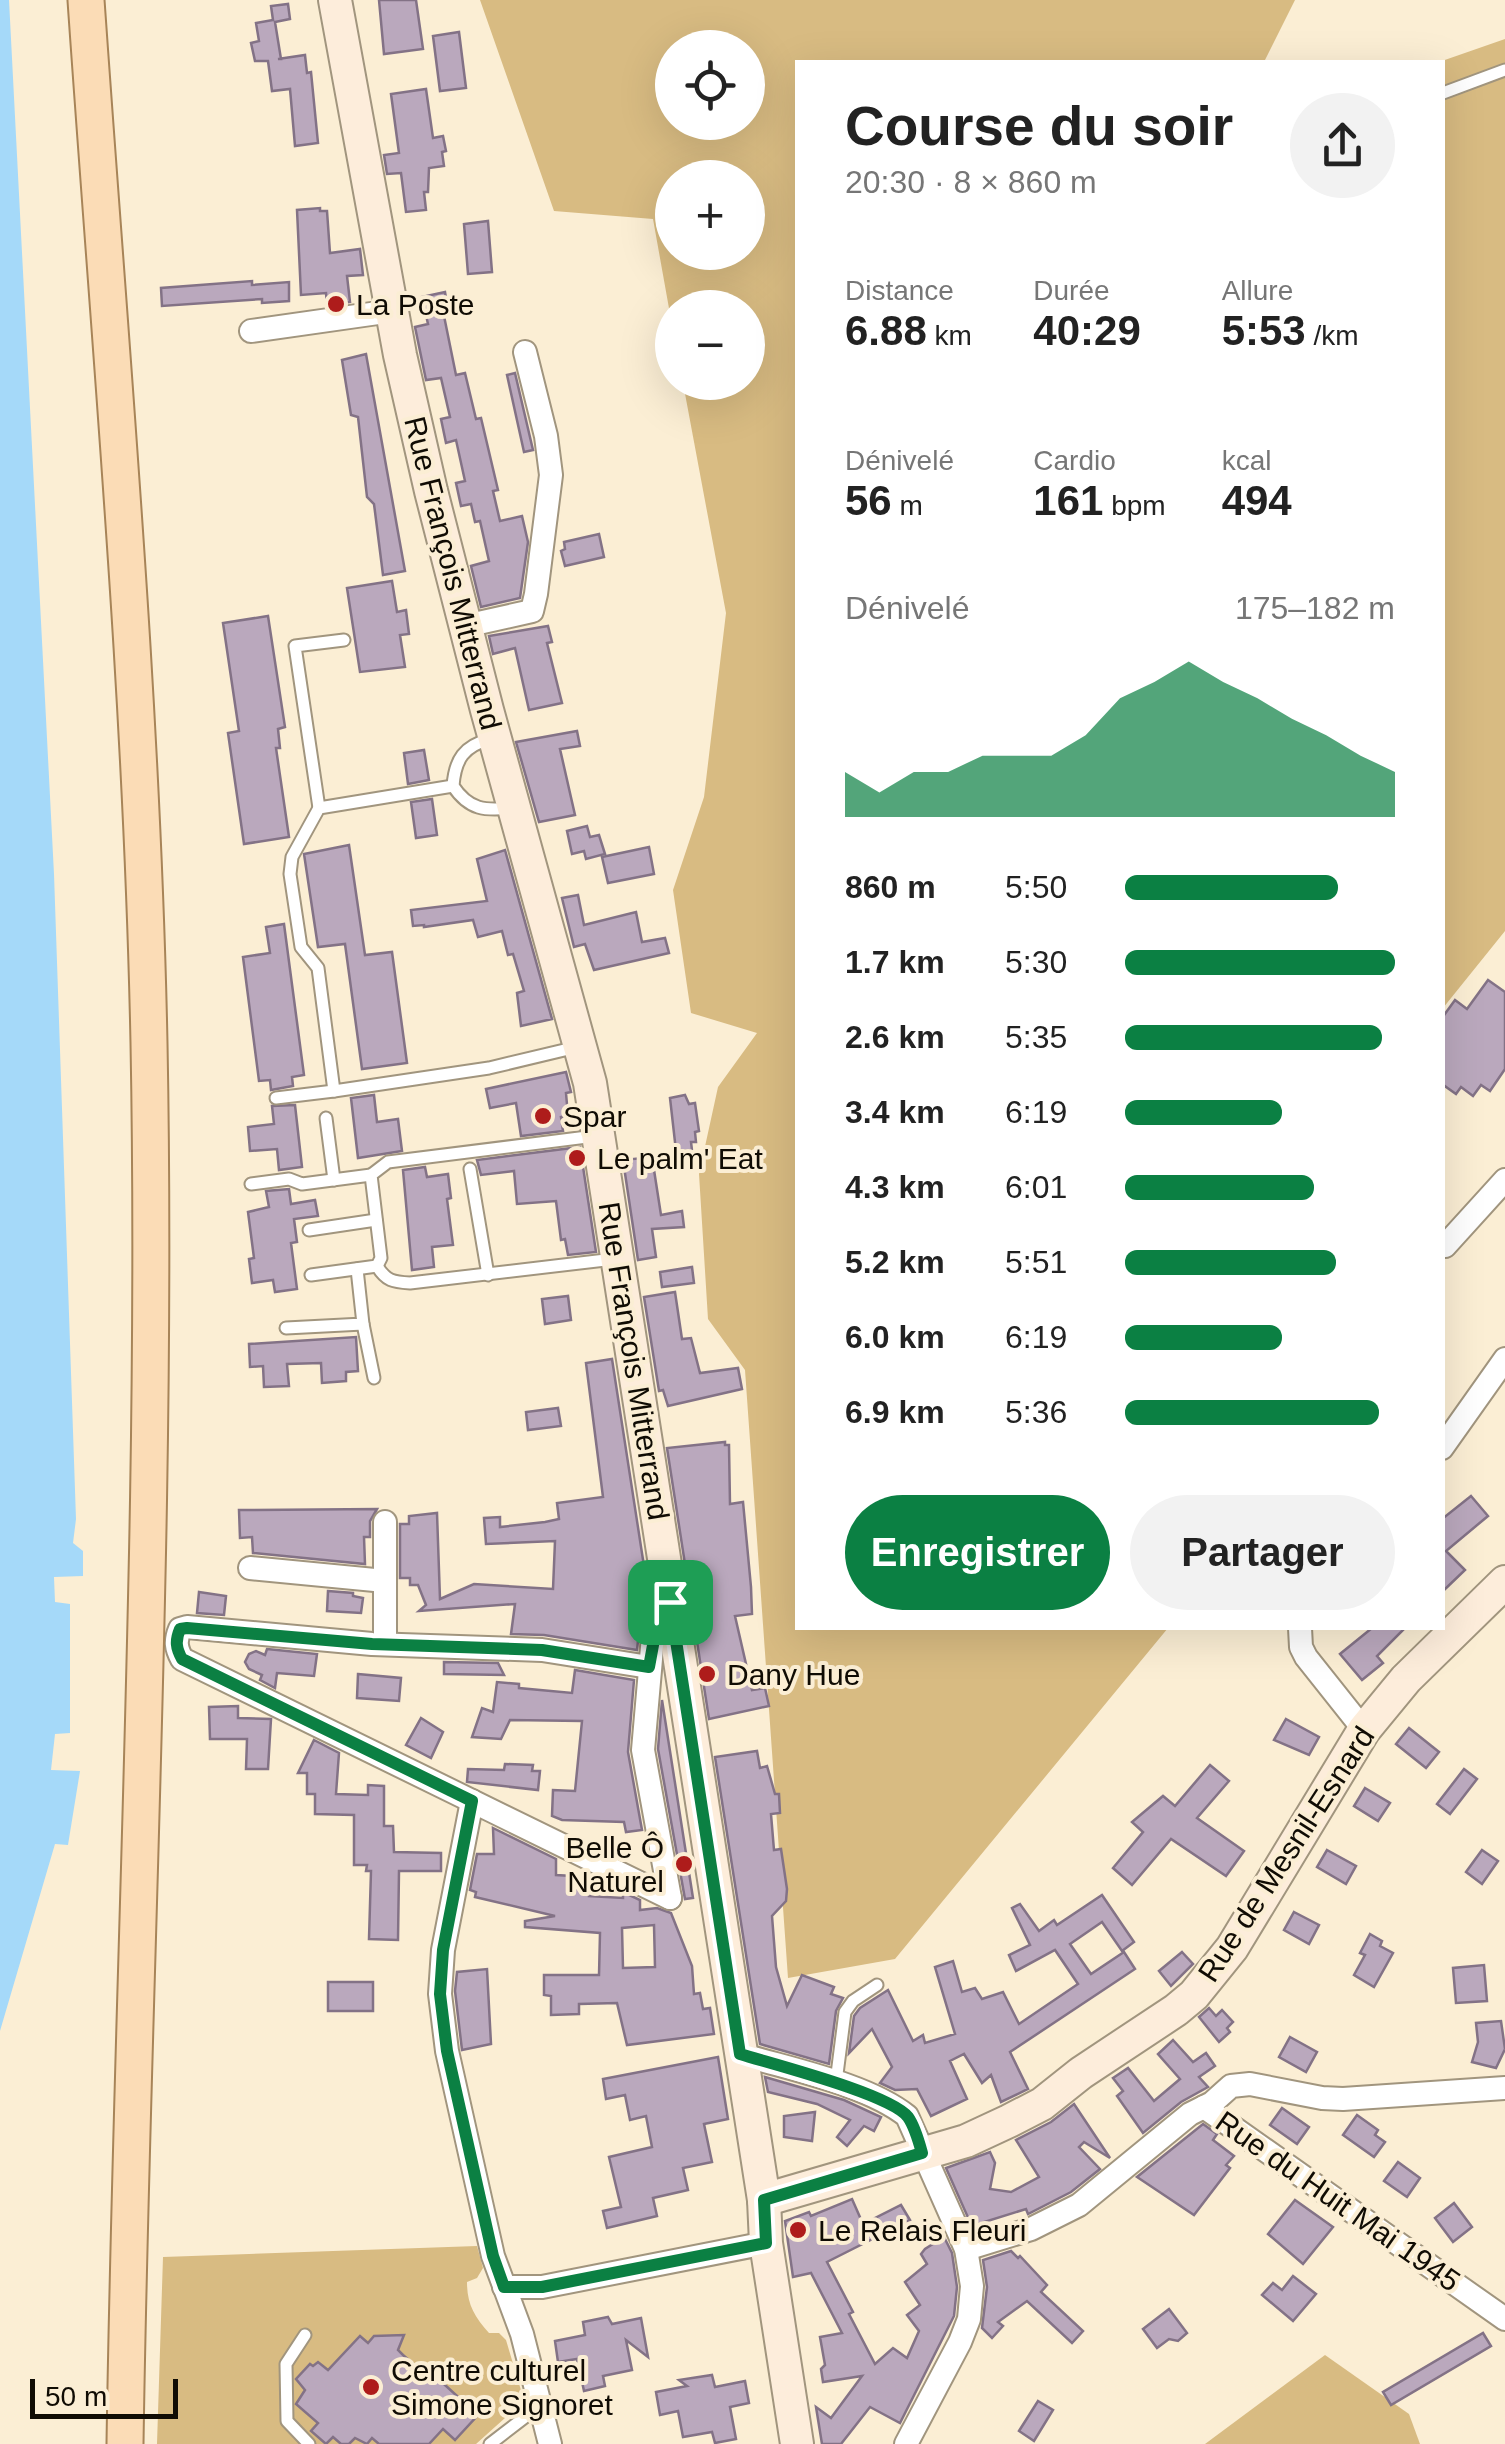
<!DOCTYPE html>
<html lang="fr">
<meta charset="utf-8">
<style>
body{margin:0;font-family:Arial,sans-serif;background:#f2f2f2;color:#222;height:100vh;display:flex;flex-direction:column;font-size:38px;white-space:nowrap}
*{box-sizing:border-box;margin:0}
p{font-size:32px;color:#767676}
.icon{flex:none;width:55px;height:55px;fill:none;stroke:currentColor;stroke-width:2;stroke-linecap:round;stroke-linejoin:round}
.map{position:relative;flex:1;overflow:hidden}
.drawer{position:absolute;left:795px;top:60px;width:650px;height:1570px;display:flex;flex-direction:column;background:#fff;border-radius:0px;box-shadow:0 10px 40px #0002}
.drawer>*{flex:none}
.controls{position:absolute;left:655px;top:30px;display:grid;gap:20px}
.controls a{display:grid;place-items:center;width:110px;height:110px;border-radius:50%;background:#fff;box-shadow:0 10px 40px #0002;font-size:50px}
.scale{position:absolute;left:30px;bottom:25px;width:148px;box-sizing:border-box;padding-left:10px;border:5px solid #100c04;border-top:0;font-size:28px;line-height:35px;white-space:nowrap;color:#100c04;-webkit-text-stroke:8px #fbeed4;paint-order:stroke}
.pin{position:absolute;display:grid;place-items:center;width:85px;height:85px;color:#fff;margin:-42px;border-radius:20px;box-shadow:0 5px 15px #0006}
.round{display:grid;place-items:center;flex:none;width:105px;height:105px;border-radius:52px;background:#f2f2f2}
.head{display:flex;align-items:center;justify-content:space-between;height:170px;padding:0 50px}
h1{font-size:55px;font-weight:600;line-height:75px}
.figures{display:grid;grid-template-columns:repeat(3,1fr);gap:15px;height:170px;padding:10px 50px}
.figures div{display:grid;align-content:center}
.figures b{font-size:42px;font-weight:600}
.figures small{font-size:28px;font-weight:400}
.figures p{font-size:28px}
.chart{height:280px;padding:20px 50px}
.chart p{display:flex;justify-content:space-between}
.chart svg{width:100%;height:180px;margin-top:10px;fill:#0b8043;opacity:.7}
.button{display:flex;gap:20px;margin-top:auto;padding:20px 50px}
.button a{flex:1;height:115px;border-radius:60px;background:#0b8043;color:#fff;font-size:40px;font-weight:600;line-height:115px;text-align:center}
.button a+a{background:#f2f2f2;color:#222}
ul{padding:0 50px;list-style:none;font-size:32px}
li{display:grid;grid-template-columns:160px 120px 1fr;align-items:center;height:75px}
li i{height:25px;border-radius:12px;background:#0b8043}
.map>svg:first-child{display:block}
.green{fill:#d8bb82;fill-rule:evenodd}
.water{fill:#a5d9f9}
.building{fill:#baa8bd;stroke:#837286;stroke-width:2.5;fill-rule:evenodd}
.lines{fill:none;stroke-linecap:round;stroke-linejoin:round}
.lane-casing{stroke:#a1957e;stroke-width:15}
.street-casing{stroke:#a1957e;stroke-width:26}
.secondary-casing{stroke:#a1957e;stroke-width:36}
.primary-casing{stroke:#a78458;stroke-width:39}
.lane{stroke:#fff;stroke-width:11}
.street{stroke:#fff;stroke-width:22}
.secondary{stroke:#fdeddb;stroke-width:32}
.primary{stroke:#fbdcb6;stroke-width:35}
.route-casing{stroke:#fff;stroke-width:20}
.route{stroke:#0b8043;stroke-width:12}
.poi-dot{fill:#ae1c1b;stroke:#fbeed4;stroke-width:4}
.labels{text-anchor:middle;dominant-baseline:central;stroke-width:8;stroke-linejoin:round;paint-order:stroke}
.poi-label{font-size:30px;fill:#100c04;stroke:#fbeed4;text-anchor:start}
.street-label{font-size:30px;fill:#100c04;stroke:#fbeed4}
</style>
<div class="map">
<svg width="1505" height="2444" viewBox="0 0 1505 2444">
<rect width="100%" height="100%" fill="#fbeed4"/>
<g class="green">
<path d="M480,0h815l-31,62h-466v1566h370l-273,331 -107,19 -43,-608 -37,-51 -9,-145 19,-87 39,-54 -66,-20 -18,-123 31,-93 22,-184 -43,-230 65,-1v-74h-76v17l-19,-106 -99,-8zM672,48h76v74h-76zM672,178h76v74h-76z"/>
<polygon points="1505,39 1505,931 1443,1008 1442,62 1439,62"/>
<path d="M477,2246l6,22 -6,10 -10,4c0,22 7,34 22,51h10l7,7 17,57 -8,12 -39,35h-319l6,-187z"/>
<polygon points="1325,2355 1409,2414 1420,2444 1205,2444"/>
</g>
<polygon class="water" points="0,0 9,0 54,874 76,1519 73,1543 83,1551 83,1576 54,1577 55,1602 70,1604 70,1733 55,1734 51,1770 80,1771 68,1845 55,1844 0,2031"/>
<g class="building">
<polygon points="379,0 416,0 423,49 384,54"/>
<polygon points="288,4 290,19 275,22 281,59 278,59 305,55 307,73 311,72 318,143 295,146 290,89 272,91 268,61 255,61 251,43 259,41 256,23 273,20 271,6"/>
<polygon points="459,32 466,88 440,91 433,36"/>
<polygon points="426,89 433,138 443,136 446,151 442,152 444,166 429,168 428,192 424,192 426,210 406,212 401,173 387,174 384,155 399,153 391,94"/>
<polygon points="320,208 320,211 327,211 330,253 360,249 363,275 347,276 350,302 327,305 326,293 301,295 297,210"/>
<polygon points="488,221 492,272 468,274 464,224"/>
<polygon points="252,281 252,285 289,282 289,301 262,303 262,299 162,306 161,288"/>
<polygon points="445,292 448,310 443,311 456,375 465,373 476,419 481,418 498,490 493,491 500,521 522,516 528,542 520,598 481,607 471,566 489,561 480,521 475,522 471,504 461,506 456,483 465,481 456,440 446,443 441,419 450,417 441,378 426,380 415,327 428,324 422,297"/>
<polygon points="366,354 405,571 383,575 374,504 367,497 358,417 351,415 342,360"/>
<polygon points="515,373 533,450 524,452 507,375"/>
<polygon points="599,534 604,557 565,566 561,551 565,549 564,542"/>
<polygon points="392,581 397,612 406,610 409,634 400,635 405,667 360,672 347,588"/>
<polygon points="268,616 285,727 278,729 280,748 276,748 289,837 244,844 228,733 239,731 223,623"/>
<polygon points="548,626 552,642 547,643 562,703 529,710 515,648 493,654 489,636"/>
<polygon points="577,731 580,746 560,749 575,815 539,822 516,742"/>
<polygon points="424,750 429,780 408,784 404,753"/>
<polygon points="432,799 437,835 416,838 411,802"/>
<polygon points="587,826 590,837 599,835 605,854 586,859 584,851 572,854 567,831"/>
<polygon points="349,845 365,955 392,952 407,1063 362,1069 345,944 318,947 304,854"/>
<polygon points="649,847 654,874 608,883 602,857"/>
<polygon points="505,850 552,1019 521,1026 517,993 524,991 513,954 508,955 502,931 478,937 473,920 424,927 424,925 413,926 411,910 487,901 477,859"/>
<polygon points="578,895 584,925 636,912 642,942 665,938 669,953 594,970 585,944 574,947 562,898"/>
<polygon points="284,924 304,1075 292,1077 293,1086 271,1090 270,1080 259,1081 243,957 270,953 266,927"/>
<polygon points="1488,980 1505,992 1505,1069 1490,1091 1481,1085 1473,1096 1461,1087 1456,1094 1442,1084 1442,1018 1455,1000 1467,1009"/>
<polygon points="566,1072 571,1092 566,1093 568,1116 561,1117 563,1131 521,1136 516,1103 490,1108 486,1089"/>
<polygon points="374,1095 377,1122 398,1119 402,1151 358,1158 351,1098"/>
<polygon points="685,1095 689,1104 695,1103 699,1131 695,1132 696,1142 691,1142 692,1150 676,1151 670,1098"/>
<polygon points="295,1105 302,1167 279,1170 277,1149 250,1151 248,1127 274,1124 272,1106"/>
<polygon points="580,1147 596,1252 568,1255 565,1239 561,1240 556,1201 517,1204 514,1171 481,1175 477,1160"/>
<polygon points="652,1157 661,1215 682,1211 684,1227 652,1229 656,1257 638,1260 623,1160"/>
<polygon points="425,1167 427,1177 448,1174 451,1198 447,1199 453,1245 432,1247 434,1267 412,1270 403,1170"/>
<polygon points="289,1189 291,1204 315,1200 318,1216 294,1219 297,1242 291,1243 297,1289 275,1292 273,1280 252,1283 249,1259 254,1258 248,1212 269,1207 266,1191"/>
<polygon points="692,1267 694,1283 662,1287 660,1272"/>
<polygon points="675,1292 682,1339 691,1338 700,1373 738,1368 742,1389 668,1406 663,1390 659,1391 644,1297"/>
<polygon points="568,1296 571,1320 545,1324 542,1299"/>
<polygon points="356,1337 358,1371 346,1372 346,1381 322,1383 321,1363 287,1364 289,1386 264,1387 263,1366 250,1367 249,1344"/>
<polygon points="612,1359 650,1605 639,1632 637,1650 544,1635 511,1634 515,1604 419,1611 426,1605 418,1585 410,1585 410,1578 400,1578 400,1524 409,1524 409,1516 437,1513 440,1599 474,1584 553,1589 555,1541 486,1544 484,1518 500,1517 500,1527 545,1522 559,1519 557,1503 603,1497 586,1363"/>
<polygon points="558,1408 561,1426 528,1430 526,1412"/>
<polygon points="725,1442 725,1445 729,1445 730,1504 743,1502 751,1587 752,1614 735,1616 752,1690 765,1688 769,1706 709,1719 667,1448"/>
<polygon points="1471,1496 1488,1516 1446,1551 1465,1570 1442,1592 1442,1519"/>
<polygon points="377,1509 370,1521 370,1537 364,1537 365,1564 253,1553 252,1537 240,1538 239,1510"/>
<polygon points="328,1591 353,1593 353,1596 363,1598 361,1613 327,1611"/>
<polygon points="199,1592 226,1596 224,1615 197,1613"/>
<polygon points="1372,1628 1405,1628 1377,1656 1383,1663 1362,1680 1340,1654"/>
<polygon points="267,1649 317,1654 314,1676 277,1673 275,1688 260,1680 262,1675 249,1669 245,1662 249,1654 256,1651 265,1655"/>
<polygon points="444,1662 498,1663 504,1675 444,1674"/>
<polygon points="575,1670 634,1680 628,1752 642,1830 626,1832 624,1822 562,1820 552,1816 553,1790 575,1791 582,1721 510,1720 501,1739 472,1737 482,1708 493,1712 497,1682 519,1684 519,1688 572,1693"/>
<polygon points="358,1674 401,1678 399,1701 357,1698"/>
<polygon points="662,1700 693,1898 685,1899 658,1749"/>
<polygon points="238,1706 238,1718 271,1719 268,1769 246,1769 247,1739 210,1739 209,1707"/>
<polygon points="421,1718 443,1732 431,1758 406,1745"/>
<polygon points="1286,1719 1319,1737 1309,1755 1274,1740"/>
<polygon points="1409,1728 1439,1752 1426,1768 1396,1744"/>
<polygon points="314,1740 339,1753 336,1794 368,1795 368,1785 384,1786 384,1826 393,1826 394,1852 441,1853 441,1871 399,1871 398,1940 369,1939 371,1871 366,1871 367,1865 354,1865 354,1815 315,1814 315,1794 307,1794 307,1773 298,1773"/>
<polygon points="757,1751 760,1768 767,1766 775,1794 779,1794 780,1813 771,1814 774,1850 781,1849 787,1889 786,1901 772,1916 776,1967 787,2006 802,1975 834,1987 831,1994 843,1998 836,2011 829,2064 760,2044 715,1757"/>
<polygon points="505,1764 533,1765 532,1771 540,1771 538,1790 467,1782 468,1769 504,1770"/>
<polygon points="1210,1765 1229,1781 1197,1818 1244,1851 1226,1876 1171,1839 1132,1885 1113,1868 1143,1832 1132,1822 1163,1796 1175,1806"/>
<polygon points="1464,1769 1477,1779 1450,1814 1437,1804"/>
<polygon points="1365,1788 1390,1803 1378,1821 1354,1806"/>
<path d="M493,1828l63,31v16l34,2 -1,19 34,2v-6l17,8v10l17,-2 14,5 21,53 2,28 6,-1 3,16 7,-1 4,26 -87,11 -10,-42 -38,1v10l-28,1v-19l-7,-1v-20h55l1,-42 -75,-6v-6l30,-5 -80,-19 1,-5 -6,-2 7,-36h17zM654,1925l1,42 -32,1 -1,-40z"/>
<polygon points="1327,1850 1356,1866 1346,1884 1317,1867"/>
<polygon points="1482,1850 1498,1861 1482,1884 1466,1872"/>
<polygon points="1102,1895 1134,1942 1122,1951 1102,1922 1070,1944 1091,1974 1124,1952 1135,1969 1010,2052 1028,2089 1001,2102 991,2075 982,2083 964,2054 950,2061 967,2099 931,2116 917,2089 895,2090 880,2083 892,2067 872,2029 849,2053 854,2016 860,2008 888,1990 913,2041 923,2035 925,2043 955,2034 935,1967 953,1961 962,1992 975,1988 982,1999 1003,1992 1019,2024 1078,1984 1055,1950 1016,1971 1009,1955 1030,1945 1012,1908 1020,1904 1039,1931 1054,1920 1057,1925"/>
<polygon points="1294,1912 1319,1925 1309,1944 1284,1930"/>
<polygon points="1370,1934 1382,1941 1380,1946 1393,1953 1374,1987 1354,1975 1365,1955 1360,1953"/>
<polygon points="1182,1952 1193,1964 1171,1986 1159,1971"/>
<polygon points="1484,1965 1487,2001 1456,2003 1453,1968"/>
<polygon points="487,1969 491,2044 462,2050 455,1991 457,1972"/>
<rect x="328" y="1982" width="45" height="29"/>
<polygon points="1209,2008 1216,2016 1222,2010 1233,2022 1227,2028 1230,2032 1219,2042 1199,2017"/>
<polygon points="1501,2021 1505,2049 1496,2068 1472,2062 1478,2042 1476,2023"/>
<polygon points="1290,2037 1317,2052 1306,2072 1279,2057"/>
<polygon points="1173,2040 1193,2062 1206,2053 1215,2066 1199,2077 1208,2087 1181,2102 1143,2133 1117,2096 1123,2091 1113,2078 1128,2068 1154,2101 1180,2079 1158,2054"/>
<polygon points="718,2057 728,2119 704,2124 712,2162 683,2168 688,2190 653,2198 657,2216 607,2228 603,2211 621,2207 609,2157 652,2147 646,2116 630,2120 625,2095 606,2099 603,2079"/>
<polygon points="765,2077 844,2100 881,2117 874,2131 864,2126 847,2146 837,2137 850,2120 817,2104 768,2092"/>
<polygon points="1074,2104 1110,2158 1084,2142 1079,2147 1100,2169 1071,2192 1028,2214 1026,2209 981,2223 986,2227 974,2231 946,2168 990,2152 995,2163 990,2189 1011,2192 1039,2177 1016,2140 1051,2122"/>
<polygon points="1282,2108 1309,2127 1297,2144 1270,2125"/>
<polygon points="815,2112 812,2141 784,2137 784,2116"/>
<polygon points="1357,2115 1378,2130 1375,2135 1385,2142 1374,2157 1343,2135"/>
<polygon points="1203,2124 1217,2134 1213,2140 1234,2156 1226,2165 1230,2168 1194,2215 1137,2177"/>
<polygon points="1398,2162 1420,2178 1407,2197 1384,2181"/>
<polygon points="852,2199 863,2224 901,2205 910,2220 827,2262 853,2312 849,2314 875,2364 893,2348 907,2358 919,2331 907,2315 920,2305 905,2282 927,2264 921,2254 925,2249 944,2237 952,2253 957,2287 954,2316 900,2423 870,2407 841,2444 822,2444 816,2407 831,2418 862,2376 823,2382 821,2369 825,2365 820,2337 842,2333 811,2273 793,2277 785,2221 809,2212 811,2216"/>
<polygon points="1295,2200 1333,2227 1303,2264 1268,2234"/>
<polygon points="1454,2203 1472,2227 1453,2242 1435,2218"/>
<polygon points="1011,2251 1018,2258 1020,2256 1047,2285 1041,2292 1083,2331 1072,2343 1027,2301 998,2322 1003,2326 992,2338 982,2328 987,2287 983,2260"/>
<polygon points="1293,2276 1316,2294 1293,2321 1262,2295 1273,2283 1282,2290"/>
<polygon points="1169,2309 1187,2333 1178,2341 1169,2339 1157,2348 1143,2329"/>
<polygon points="608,2317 612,2324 641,2318 648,2357 626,2340 632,2370 603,2376 605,2386 584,2391 577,2359 558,2362 555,2341 585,2335 583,2322"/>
<polygon points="1483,2333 1491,2346 1391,2405 1383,2392"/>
<polygon points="404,2335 398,2350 403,2355 424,2373 434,2375 478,2415 455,2440 443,2429 429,2444 379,2444 372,2438 367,2444 355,2438 349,2444 341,2444 333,2437 326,2444 311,2431 318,2423 296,2404 305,2390 296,2379 310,2364 313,2366 318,2362 328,2370 360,2336 368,2343 374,2336"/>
<polygon points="712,2375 715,2387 745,2381 749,2403 730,2407 736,2439 715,2443 712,2432 683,2437 678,2411 660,2415 656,2392 687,2386 679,2380"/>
<polygon points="1038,2401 1053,2410 1034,2441 1019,2431"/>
</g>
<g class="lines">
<defs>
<g id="lane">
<polyline points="1443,93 1505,70"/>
<path d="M490,739c-26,7 -35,20 -37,47 16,24 32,25 59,22"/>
<polyline points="453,786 319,808 292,857 290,874 301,947 318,968 334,1091 489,1068 577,1047"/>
<polyline points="319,808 295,646 344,640"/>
<polyline points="276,1098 334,1091"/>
<polyline points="326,1118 334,1180"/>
<polyline points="470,1169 488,1275"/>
<polyline points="251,1184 289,1179 302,1184 371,1175"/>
<polyline points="309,1230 376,1220"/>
<path d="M377,1266c9,15 16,16 33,17l204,-24"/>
<polyline points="311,1275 377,1266 381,1258 371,1175 388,1162 595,1136"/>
<polyline points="363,1324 374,1378"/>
<polyline points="286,1328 363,1324 357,1269"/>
<polyline points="836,2082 845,2012 853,2001 877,1985"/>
<polyline points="305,2335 286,2364 287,2421 309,2444"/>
<polyline points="490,2444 542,2404"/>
</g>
<g id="street">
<polyline points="251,331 392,311"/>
<polyline points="465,626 532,611 536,594 551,475 546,436 525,352"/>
<polyline points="1445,1246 1505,1180"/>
<polyline points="1442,1448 1505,1359"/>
<polyline points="385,1522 385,1644"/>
<polyline points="250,1568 385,1581"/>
<polyline points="1300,1628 1301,1647 1306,1657 1364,1730"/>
<path d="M649,1667l-107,-17 -170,-6 -185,-17 -7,2c-5,12 -4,19 2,30l488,239"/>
<polyline points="472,1801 443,1950 440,1994 447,2051 493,2256 522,2334 550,2444"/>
<polyline points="670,1898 643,1750 653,1636 659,1618 670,1602"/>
<path d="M740,2054c49,15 127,30 167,62l59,133 6,37 -3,33 -9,23 -54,102"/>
<polyline points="1204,2107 1505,2319"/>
<polyline points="966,2249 1031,2229 1079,2205 1190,2114 1212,2103 1231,2086 1250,2084 1322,2098 1343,2099 1505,2088"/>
<polyline points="504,2287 542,2287 766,2243"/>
</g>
<g id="secondary">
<polyline points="335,0 400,355 431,491 487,710 590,1083 764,2200 766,2243 797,2444"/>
<polyline points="764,2200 966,2141 1009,2121 1042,2104 1081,2073 1176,2010 1194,1995 1232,1948 1364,1730 1406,1679 1505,1582"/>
</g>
<path id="primary" d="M86,0c24,347 56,695 63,1043 9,467 -17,934 -24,1401"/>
</defs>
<use href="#lane" class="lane-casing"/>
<use href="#street" class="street-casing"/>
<use href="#secondary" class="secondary-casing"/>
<use href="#primary" class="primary-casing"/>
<use href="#lane" class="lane"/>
<use href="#street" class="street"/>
<use href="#secondary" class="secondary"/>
<use href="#primary" class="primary"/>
</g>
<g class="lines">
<defs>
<path id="route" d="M670,1602l70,452c32,10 150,40 168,63 7,10 11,25 14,36l-158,47 2,43 -224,44h-38l-11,-31 -46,-205 -7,-57 3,-44 29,-149 -290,-142c-6,-11 -7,-18 -2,-30l7,-1 185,16 170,6 107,17 9,-49z"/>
</defs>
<use href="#route" class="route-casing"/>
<use href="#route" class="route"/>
</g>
<g class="poi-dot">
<circle cx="336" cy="304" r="10"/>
<circle cx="543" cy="1116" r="10"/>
<circle cx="577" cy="1158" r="10"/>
<circle cx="707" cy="1674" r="10"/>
<circle cx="684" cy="1864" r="10"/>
<circle cx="798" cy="2230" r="10"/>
<circle cx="371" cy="2387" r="10"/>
</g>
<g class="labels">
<g class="poi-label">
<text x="356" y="304">La Poste</text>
<text x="563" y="1116">Spar</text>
<text x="597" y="1158">Le palm' Eat</text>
<text x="727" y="1674">Dany Hue</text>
<text x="664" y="1847" text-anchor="end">Belle Ô<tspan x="664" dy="34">Naturel</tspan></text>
<text x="818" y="2230">Le Relais Fleuri</text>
<text x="391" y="2370">Centre culturel<tspan x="391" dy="34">Simone Signoret</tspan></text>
</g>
<g class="street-label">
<text transform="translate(453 573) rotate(76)">Rue François Mitterrand</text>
<text transform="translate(634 1361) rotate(81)">Rue François Mitterrand</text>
<text transform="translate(1286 1854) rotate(-57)">Rue de Mesnil-Esnard</text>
<text transform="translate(1338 2201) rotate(35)">Rue du Huit Mai 1945</text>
</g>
</g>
</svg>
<div class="controls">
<a><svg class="icon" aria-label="locate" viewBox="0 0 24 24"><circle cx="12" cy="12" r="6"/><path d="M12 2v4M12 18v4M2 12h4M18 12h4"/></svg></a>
<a>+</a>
<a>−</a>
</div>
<div class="scale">50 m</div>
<div class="pin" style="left:670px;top:1602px;background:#1e9e55"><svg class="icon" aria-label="arrive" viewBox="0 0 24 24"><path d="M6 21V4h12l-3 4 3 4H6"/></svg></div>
<section class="drawer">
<div class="head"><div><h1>Course du soir</h1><p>20:30 · 8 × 860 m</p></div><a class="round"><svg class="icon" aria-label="share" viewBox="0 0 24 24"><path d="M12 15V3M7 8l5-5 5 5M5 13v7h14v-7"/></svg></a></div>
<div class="figures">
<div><p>Distance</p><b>6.88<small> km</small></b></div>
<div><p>Durée</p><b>40:29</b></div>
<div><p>Allure</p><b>5:53<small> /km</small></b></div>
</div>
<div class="figures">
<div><p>Dénivelé</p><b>56<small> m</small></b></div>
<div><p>Cardio</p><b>161<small> bpm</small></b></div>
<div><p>kcal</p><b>494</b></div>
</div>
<div class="chart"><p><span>Dénivelé</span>175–182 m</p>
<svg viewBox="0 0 160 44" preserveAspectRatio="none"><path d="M0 44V33L10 38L20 33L30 33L40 29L50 29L60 29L70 24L80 15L90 11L100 6L110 11L120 15L130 20L140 24L150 29L160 33V44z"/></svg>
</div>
<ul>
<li><b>860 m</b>5:50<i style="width:79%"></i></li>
<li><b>1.7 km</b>5:30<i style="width:100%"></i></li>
<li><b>2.6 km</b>5:35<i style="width:95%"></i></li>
<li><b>3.4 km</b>6:19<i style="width:58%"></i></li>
<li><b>4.3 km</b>6:01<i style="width:70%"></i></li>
<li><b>5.2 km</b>5:51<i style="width:78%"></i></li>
<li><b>6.0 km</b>6:19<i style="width:58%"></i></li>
<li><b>6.9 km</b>5:36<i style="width:94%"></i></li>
</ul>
<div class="button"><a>Enregistrer</a><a>Partager</a></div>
</section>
</div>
